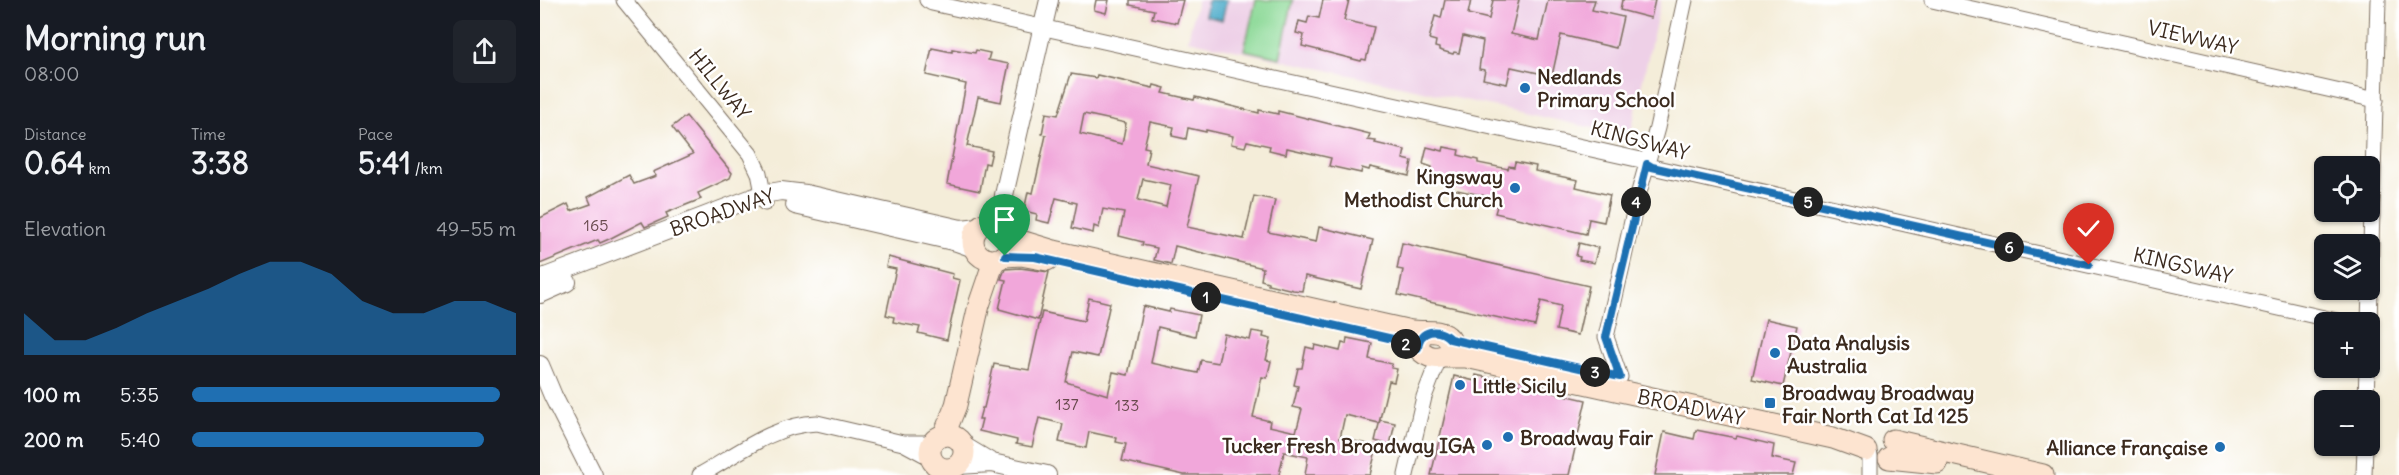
<!DOCTYPE html>
<meta charset="utf-8">
<style>
body{margin:0;font-family:Delius,sans-serif;background:#20242c;color:#f1f3f6;height:100vh;display:flex;flex-direction:column;font-size:22px;white-space:nowrap}
*{box-sizing:border-box;margin:0}
p{font-size:20px;color:#9ea1a6}
.icon{flex:none;width:33px;height:33px;fill:none;stroke:currentColor;stroke-width:2;stroke-linecap:round;stroke-linejoin:round}
.map{position:relative;flex:1;overflow:hidden}
.details{display:flex;flex-direction:column;background:#171b24;width:540px}
.details>*{flex:none}
.tools{position:absolute;left:1774px;top:156px;display:grid;gap:12px}
.tools a{display:grid;place-items:center;width:66px;height:66px;border-radius:9px;background:#171b24;box-shadow:0 2px 4px #0004;font-size:30px}
.pin{position:absolute;display:grid;place-items:center;width:51px;height:51px;color:#fff;margin:-62px -26px;border-radius:50% 50% 50% 0;rotate:-45deg;box-shadow:0 0 6px #0007}
.pin .icon{rotate:45deg}
.km{position:absolute;width:30px;height:30px;margin:-15px;border-radius:50%;background:#222;color:#fff;font-size:16px;line-height:30px;text-align:center}
.round{display:grid;place-items:center;flex:none;width:63px;height:63px;border-radius:9px;background:#20242c}
.overview{display:flex;align-items:center;justify-content:space-between;height:102px;padding:0 24px}
h1{font-size:33px;font-weight:700;line-height:45px}
.stats{display:grid;grid-template-columns:repeat(3,1fr);gap:9px;height:102px;padding:6px 24px}
.stats div{display:grid;align-content:center}
.stats b{font-size:30px;font-weight:700}
.stats small{font-size:16px;font-weight:400}
.stats p{font-size:16px}
.chart{height:168px;padding:12px 24px}
.chart p{display:flex;justify-content:space-between}
.chart svg{width:100%;height:108px;margin-top:6px;fill:#1f6fb2;opacity:.7}
ul{padding:0 24px;list-style:none;font-size:20px}
li{display:grid;grid-template-columns:96px 72px 1fr;align-items:center;height:45px}
li i{height:15px;border-radius:8px;background:#1f6fb2}
main{display:flex;flex:1;min-height:0}
.map>svg:first-child{display:block}
.built{fill:#eed0e7}
.green{fill:#8cd997;stroke:#64825a;stroke-width:1.5}
.water{fill:#4aaac9;stroke:#426a74;stroke-width:1.5}
.building{fill:#f1a7da;fill-rule:evenodd}
.lines{fill:none;stroke-linecap:round;stroke-linejoin:round}
.minor-casing{stroke:#7c6e5f;stroke-width:17}
.tertiary-casing{stroke:#7c6e5f;stroke-width:20}
.secondary-casing{stroke:#7c6e5f;stroke-width:23}
.minor{stroke:#fff;stroke-width:15}
.tertiary{stroke:#fff;stroke-width:18}
.secondary{stroke:#fde4d0;stroke-width:21}
.route-casing{stroke:#fff;stroke-width:12}
.route{stroke:#1f6fb2;stroke-width:8}
.poi-dot{fill:#1f6fb2;stroke:#fff;stroke-width:2}
.labels{text-anchor:middle;dominant-baseline:central;stroke-width:5;stroke-linejoin:round;paint-order:stroke}
.number-label{font-size:16px;fill:#68494d}
.street-label{font-size:20px;fill:#3b2a1e;stroke:#fff}
.poi-label{font-size:20px;font-weight:bold;fill:#3b2a1e;stroke:#fff;text-anchor:start}
</style>
<main>
<section class="details">
<div class="overview"><div><h1>Morning run</h1><p>08:00</p></div><a class="round"><svg class="icon" aria-label="share" viewBox="0 0 24 24"><path d="M12 15V3M7 8l5-5 5 5M5 13v7h14v-7"/></svg></a></div>
<div class="stats">
<div><p>Distance</p><b>0.64<small> km</small></b></div>
<div><p>Time</p><b>3:38</b></div>
<div><p>Pace</p><b>5:41<small> /km</small></b></div>
</div>
<div class="chart"><p><span>Elevation</span>49–55 m</p>
<svg viewBox="0 0 160 44" preserveAspectRatio="none"><path d="M0 44V27L10 38L20 38L30 33L40 27L50 22L60 17L70 11L80 6L90 6L100 11L110 22L120 27L130 27L140 22L150 22L160 27V44z"/></svg>
</div>
<ul>
<li><b>100 m</b>5:35<i style="width:95%"></i></li>
<li><b>200 m</b>5:40<i style="width:90%"></i></li>
</ul>
</section>
<div class="map">
<svg width="1859" height="475" viewBox="0 0 1859 475">
<rect width="100%" height="100%" fill="#fff"/>
<filter id="ink" filterUnits="userSpaceOnUse"><feTurbulence type="fractalNoise" baseFrequency=".0167" numOctaves="2"/><feDisplacementMap in="SourceGraphic" scale="12" xChannelSelector="R" yChannelSelector="G"/><feConvolveMatrix kernelMatrix="1 2 1 2 8 2 1 2 1" color-interpolation-filters="sRGB"/></filter>
<filter id="wash" filterUnits="userSpaceOnUse"><feTurbulence type="fractalNoise" baseFrequency=".008" numOctaves="4" result="noise"/><feDisplacementMap in="SourceGraphic" scale="24" xChannelSelector="R" yChannelSelector="G"/><feGaussianBlur stdDeviation="1.35" result="paint"/><feColorMatrix in="noise" values="0 0 0 0 0 0 0 0 0 0 0 0 0 0 0 0 0 1.4 0 .05"/><feComposite in="paint" operator="in"/></filter>
<g filter="url(#wash)">
<rect width="100%" height="100%" fill="#f4edd9"/>
<polygon class="built" points="657,0 1121,0 1090,136 648,40"/>
<polygon class="green" points="716,0 753,0 740,58 704,50"/>
<polygon class="water" points="668,0 687,0 682,20 665,16"/>
<g id="blocks">
<g class="building">
<polygon points="556,0 569,0 566,13 554,10"/>
<polygon points="590,0 643,0 637,23 612,18 614,10 590,5"/>
<polygon points="783,0 809,0 804,20 834,27 826,60 822,59 821,61 762,46 764,35 756,33 759,21 767,23 769,16 779,18"/>
<polygon points="905,0 931,0 928,14 949,19 953,0 979,0 971,34 999,40 1008,0 1055,0 1052,10 1083,17 1076,48 1021,35 1012,76 971,67 967,84 943,79 945,70 939,69 943,41 923,36 919,53 914,52 913,54 899,50 899,48 895,47 896,41 889,39 895,16 901,18"/>
<polygon points="1082,0 1115,0 1111,18 1080,10"/>
<polygon points="392,48 412,52 412,49 435,53 436,50 450,53 448,60 469,64 461,102 438,97 427,146 452,151 449,164 445,163 440,191 407,184 426,84 386,75"/>
<path d="M531,74l25,4 1,-3 56,13 1,-3 11,3 -2,5 31,7 1,-3 64,16v-3l19,4v-3l92,23 -2,6 8,1 -1,2 30,7 -2,9 9,2 -3,15 -39,-9 -1,3 -7,-2 -1,5 -32,-7 2,-8 -44,-10 -1,6 -17,-4 1,-4 -23,-5 -2,6 -14,-3 2,-8 -27,-6v2l-18,-4 -2,11 -14,-3 2,-9 -24,-5 -6,25 5,1 -3,16 53,12 -12,51 57,12 10,-43 21,4 -7,32 48,10 3,-15 54,13 -12,49 -56,-13 -3,15 -9,-1 -25,-6v-2l-7,-2 2,-12 -88,-22 -4,18 -17,-4 3,-12 -15,-3 1,-3 -24,-6 5,-23 -21,-4 -4,19 -5,-2 -1,7 -21,-5 5,-25 -21,-5 -7,25 -13,-3 1,-6 -13,-3 4,-19 5,1 13,-58 -4,-1 4,-21 12,2zM544,114l42,9 -4,21 -42,-10zM603,179l28,6 -5,22 -28,-7z"/>
<polygon points="146,116 192,173 190,178 158,193 161,199 126,213 128,217 105,227 102,222 69,239 60,243 58,240 0,264 0,218 28,204 31,211 51,204 48,197 89,175 94,184 116,176 113,172 153,154 132,127"/>
<polygon points="887,147 903,151 904,147 919,150 918,155 938,160 938,163 968,169 969,166 974,167 975,162 996,166 995,171 1038,180 1036,187 1070,195 1064,222 1049,219 1046,234 955,213 958,203 955,202 956,198 912,189 913,184 890,178 892,167 883,164"/>
<polygon points="862,243 1049,286 1038,335 1016,330 1021,306 1001,301 995,326 858,295 863,270 857,269"/>
<polygon points="1039,243 1058,248 1054,263 1039,260 1040,257 1036,256"/>
<polygon points="348,257 413,274 412,278 420,280 407,340 378,333 380,327 353,322 354,317 346,315 356,269 346,267"/>
<polygon points="480,268 509,272 498,320 459,309 466,280 461,279 465,269"/>
<polygon points="549,298 570,303 558,357 533,352 526,382 568,395 573,372 588,375 603,306 629,312 630,309 659,315 655,336 618,327 611,363 658,373 661,360 678,363 684,334 710,340 712,331 724,333 723,337 731,339 726,360 731,361 727,378 722,377 713,417 730,421 729,426 756,432 762,409 753,407 758,386 754,385 758,368 762,368 766,347 774,349 775,345 800,351 802,343 806,344 807,338 832,343 829,359 852,364 851,368 857,369 854,382 849,381 839,423 805,415 800,438 837,446 830,475 765,475 768,457 744,452 739,475 644,475 582,461 586,444 576,442 577,438 549,432 546,448 519,442 523,424 499,418 492,447 476,444 477,440 439,431 442,419 439,419 442,408 444,408 454,364 489,370 502,312 544,321"/>
<polygon points="1226,319 1257,326 1243,386 1212,379"/>
<polygon points="936,375 1046,400 1029,475 891,475 914,376 935,381"/>
<polygon points="840,420 855,423 850,445 835,441"/>
<polygon points="1156,430 1196,438 1197,436 1234,445 1232,458 1256,463 1253,475 1115,475 1124,432 1154,439"/>
</g>
</g>
</g>
<g filter="url(#ink)">
<use href="#blocks" fill-opacity="0" stroke="#7c6e5f" stroke-width="1.5"/>
<g class="lines">
<defs>
<g id="minor">
<polyline points="84,0 210,154 219,173 225,203"/>
<polyline points="387,0 392,3 1101,160 1112,167 1802,322"/>
<polyline points="1392,0 1836,100"/>
<polyline points="1830,281 1838,0"/>
<polyline points="1829,322 1830,290"/>
<polyline points="1080,377 1066,337 1097,199 1117,128 1145,0"/>
<polyline points="1826,400 1827,368"/>
<polyline points="365,444 391,458"/>
<path d="M160,475c36,-20 75,-51 117,-52l86,20h30"/>
<polyline points="866,475 884,397 899,358"/>
<polyline points="1330,475 1330,455"/>
<polyline points="1824,475 1825,446"/>
</g>
<g id="tertiary">
<polyline points="255,205 417,242 434,248"/>
<polyline points="463,225 464,195 509,0"/>
<polyline points="0,279 223,194 241,191 266,194 421,229 439,227"/>
<polyline points="0,294 27,282"/>
<polyline points="0,365 13,396 53,475"/>
<polyline points="422,445 452,463"/>
<polyline points="418,465 452,463 507,475"/>
</g>
<g id="secondary">
<circle cx="452" cy="241" r="19"/>
<path d="M471,238l43,13 357,80c14,2 29,-3 39,8v13c-10,9 -24,6 -32,-4l2,-11 5,-4"/>
<polyline points="465,256 481,255 507,260"/>
<polyline points="903,357 926,357 1293,438 1326,450"/>
<polyline points="404,435 416,405 439,305 454,261"/>
<circle cx="407" cy="452" r="17"/>
<polyline points="1353,440 1503,475"/>
<polyline points="1349,458 1397,463"/>
</g>
</defs>
<use href="#minor" class="minor-casing"/>
<use href="#tertiary" class="tertiary-casing"/>
<use href="#secondary" class="secondary-casing"/>
<use href="#minor" class="minor"/>
<use href="#tertiary" class="tertiary"/>
<use href="#secondary" class="secondary"/>
</g>
</g>
<g class="lines" filter="url(#ink)">
<defs>
<path id="route" d="M465,256l30,1 358,82 25,9c1,-19 21,-21 32,-9l170,38 -14,-40 41,-173 5,3 437,98"/>
</defs>
<use href="#route" class="route-casing"/>
<use href="#route" class="route"/>
</g>
<g class="poi-dot">
<circle cx="985" cy="88" r="6"/>
<circle cx="975" cy="188" r="6"/>
<circle cx="1235" cy="353" r="6"/>
<circle cx="920" cy="385" r="6"/>
<rect x="1224" y="397" width="12" height="12" rx="3"/>
<circle cx="968" cy="437" r="6"/>
<circle cx="947" cy="445" r="6"/>
<circle cx="1680" cy="447" r="6"/>
</g>
<g class="labels">
<g class="number-label">
<text x="56" y="225">165</text>
<text x="527" y="404">137</text>
<text x="587" y="405">133</text>
</g>
<g class="street-label">
<text transform="translate(1653 37) rotate(13)">VIEWWAY</text>
<text transform="translate(180 84) rotate(51)">HILLWAY</text>
<text transform="translate(1100 140) rotate(15)">KINGSWAY</text>
<text transform="translate(182 212) rotate(-19)">BROADWAY</text>
<text transform="translate(1643 265) rotate(13)">KINGSWAY</text>
<text transform="translate(1151 407) rotate(12)">BROADWAY</text>
</g>
<g class="poi-label">
<text x="997" y="76">Nedlands<tspan x="997" dy="23">Primary School</tspan></text>
<text x="963" y="176" text-anchor="end">Kingsway<tspan x="963" dy="23">Methodist Church</tspan></text>
<text x="1247" y="342">Data Analysis<tspan x="1247" dy="23">Australia</tspan></text>
<text x="932" y="385">Little Sicily</text>
<text x="1242" y="392">Broadway Broadway<tspan x="1242" dy="23">Fair North Cat Id 125</tspan></text>
<text x="980" y="437">Broadway Fair</text>
<text x="935" y="445" text-anchor="end">Tucker Fresh Broadway IGA</text>
<text x="1668" y="447" text-anchor="end">Alliance Française</text>
</g>
</g>
</svg>
<div class="tools">
<a><svg class="icon" aria-label="locate" viewBox="0 0 24 24"><circle cx="12" cy="12" r="6"/><path d="M12 2v4M12 18v4M2 12h4M18 12h4"/></svg></a>
<a><svg class="icon" aria-label="layers" viewBox="0 0 24 24"><path d="M12 4l9 5-9 5-9-5zM3 14l9 5 9-5"/></svg></a>
<a>+</a>
<a>−</a>
</div>
<div class="pin" style="left:465px;top:256px;background:#1e9e55"><svg class="icon" aria-label="arrive" viewBox="0 0 24 24"><path d="M6 21V4h12l-3 4 3 4H6"/></svg></div>
<div class="pin" style="left:1549px;top:265px;background:#d93025"><svg class="icon" aria-label="check" viewBox="0 0 24 24"><path d="M5 12l5 5 9-10"/></svg></div>
<b class="km" style="left:666px;top:297px">1</b>
<b class="km" style="left:866px;top:344px">2</b>
<b class="km" style="left:1055px;top:372px">3</b>
<b class="km" style="left:1096px;top:202px">4</b>
<b class="km" style="left:1268px;top:202px">5</b>
<b class="km" style="left:1469px;top:247px">6</b>
</div>
</main>
